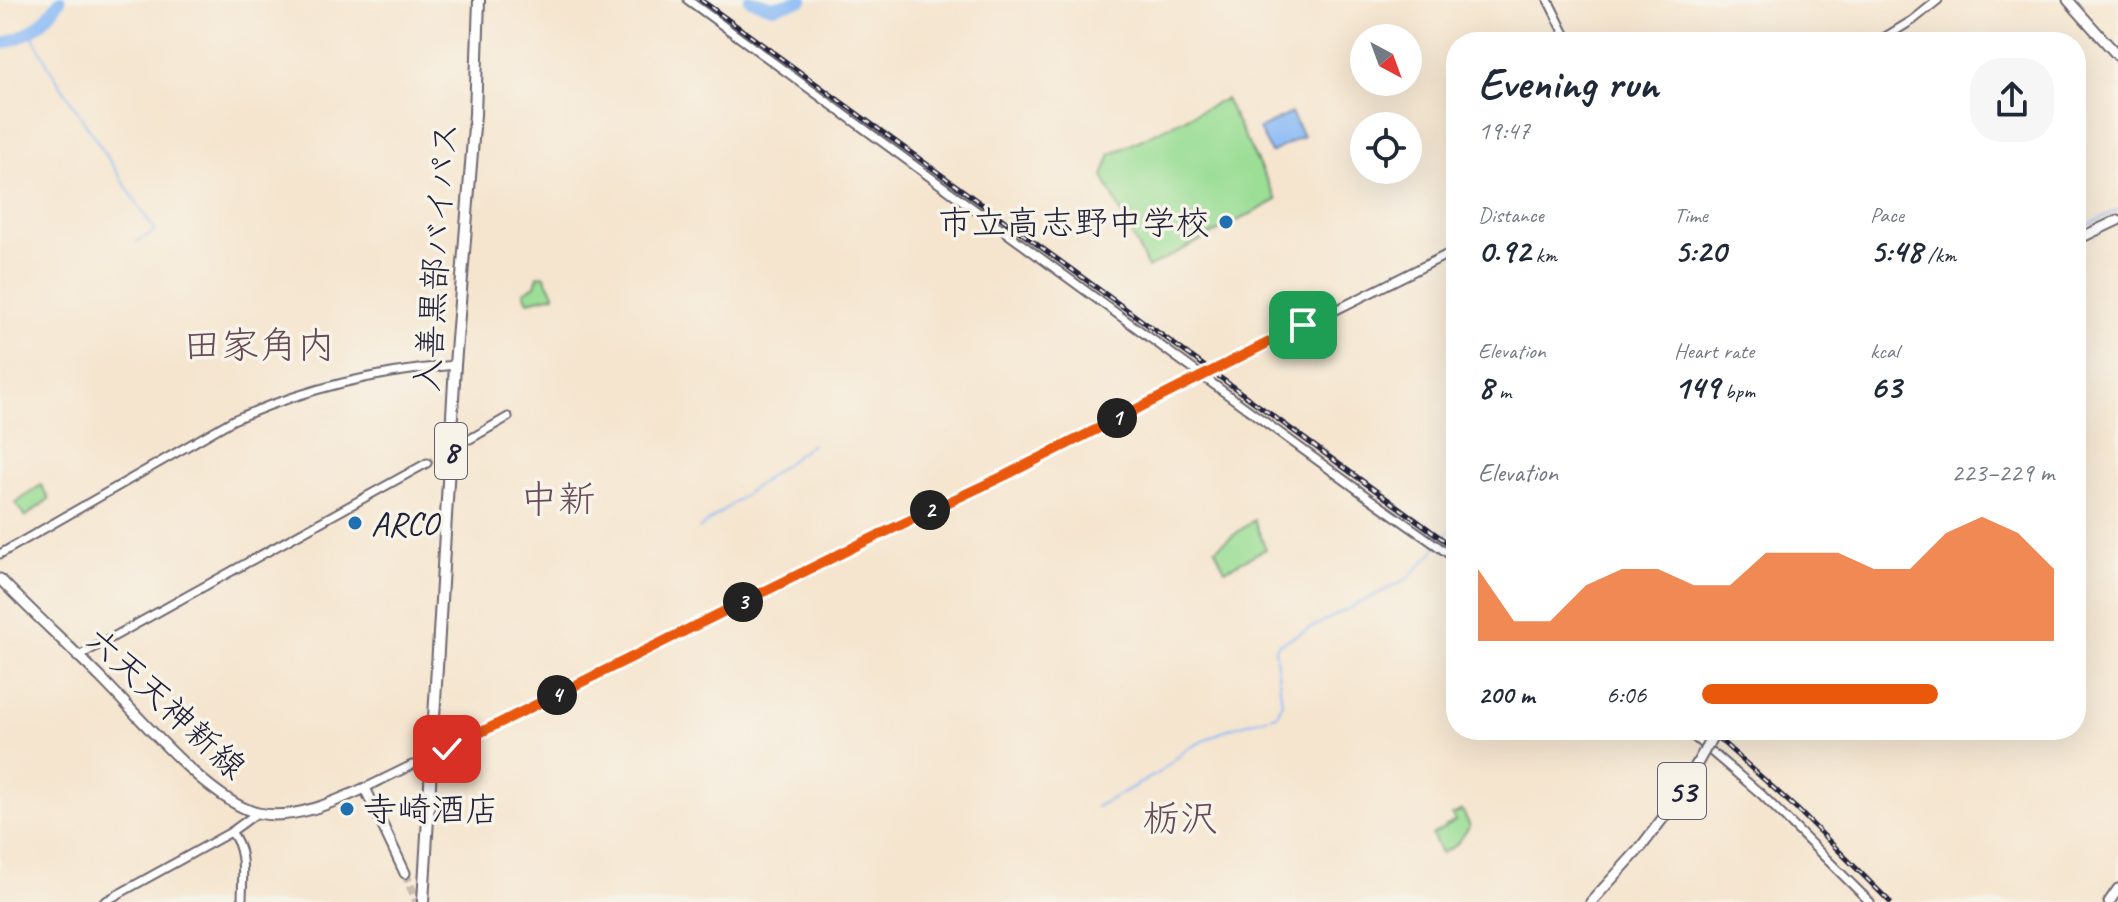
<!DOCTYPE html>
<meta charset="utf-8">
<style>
body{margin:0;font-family:Caveat,"Klee One",sans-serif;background:#f6f6f7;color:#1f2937;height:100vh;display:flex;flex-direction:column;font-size:30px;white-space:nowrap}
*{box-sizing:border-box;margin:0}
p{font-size:26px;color:#747a83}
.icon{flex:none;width:44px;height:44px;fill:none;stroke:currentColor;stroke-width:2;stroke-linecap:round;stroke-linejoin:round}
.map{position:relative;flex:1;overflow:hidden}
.sheet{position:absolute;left:1446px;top:32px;width:640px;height:708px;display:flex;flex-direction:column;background:#fff;border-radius:32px;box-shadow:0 8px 32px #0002}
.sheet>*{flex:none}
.needle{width:52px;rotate:139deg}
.tools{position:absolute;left:1350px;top:24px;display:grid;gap:16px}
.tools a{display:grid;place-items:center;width:72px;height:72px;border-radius:50%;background:#fff;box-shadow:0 8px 32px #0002;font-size:40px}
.pin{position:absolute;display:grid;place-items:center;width:68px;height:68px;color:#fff;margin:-34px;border-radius:16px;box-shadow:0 4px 12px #0006}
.km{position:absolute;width:40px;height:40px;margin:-20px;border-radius:50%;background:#222;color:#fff;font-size:22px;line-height:40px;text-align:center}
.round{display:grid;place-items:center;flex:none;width:84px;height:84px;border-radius:32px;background:#f6f6f7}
.summary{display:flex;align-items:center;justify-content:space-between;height:136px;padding:0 32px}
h1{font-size:44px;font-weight:700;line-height:60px}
.metrics{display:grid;grid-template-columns:repeat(3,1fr);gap:12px;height:136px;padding:8px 32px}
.metrics div{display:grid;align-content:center}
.metrics b{font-size:34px;font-weight:700}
.metrics small{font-size:22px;font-weight:400}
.metrics p{font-size:22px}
.chart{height:224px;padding:16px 32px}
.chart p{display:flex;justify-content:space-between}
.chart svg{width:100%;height:144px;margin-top:8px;fill:#ea580c;opacity:.7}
ul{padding:0 32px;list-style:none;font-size:26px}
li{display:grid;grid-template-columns:128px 96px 1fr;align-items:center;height:60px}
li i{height:20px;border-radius:10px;background:#ea580c}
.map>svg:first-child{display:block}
.green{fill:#9bde96;stroke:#5e8068;stroke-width:2}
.water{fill:#89baf6;stroke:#566e98;stroke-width:2}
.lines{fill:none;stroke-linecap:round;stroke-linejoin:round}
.stream{stroke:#89baf6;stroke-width:2}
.river{stroke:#89baf6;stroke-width:12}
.minor-tunnel{stroke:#cbbeb1;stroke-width:7;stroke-dasharray:7 3.5;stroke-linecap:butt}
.major-tunnel{stroke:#cbbeb1;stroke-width:9;stroke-dasharray:9 4.5;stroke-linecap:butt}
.minor-casing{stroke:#6c666f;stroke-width:11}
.major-casing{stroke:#6c666f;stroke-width:13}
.highway-casing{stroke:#6c666f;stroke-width:14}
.minor{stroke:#fff;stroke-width:7}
.major{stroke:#fff;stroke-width:9}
.highway{stroke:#fff;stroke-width:10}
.rail-casing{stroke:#22223b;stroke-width:5}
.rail{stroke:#f7f3e8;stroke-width:2;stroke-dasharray:6;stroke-linecap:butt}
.major-bridge-casing{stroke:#6c666f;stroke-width:13;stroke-linecap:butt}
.major-bridge{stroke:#fff;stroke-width:9}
.route-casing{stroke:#fff;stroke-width:16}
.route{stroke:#ea580c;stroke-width:10}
.poi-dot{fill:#1f6fb2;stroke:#f7f3e8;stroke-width:3}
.labels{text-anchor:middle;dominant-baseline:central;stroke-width:7;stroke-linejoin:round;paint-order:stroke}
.shield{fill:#f7f3e8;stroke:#62616f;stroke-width:2}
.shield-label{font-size:32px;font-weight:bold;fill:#22223b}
.poi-label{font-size:34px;fill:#22223b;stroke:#f7f3e8;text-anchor:start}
.street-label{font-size:34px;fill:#22223b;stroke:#f7f3e8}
.quarter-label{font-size:38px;fill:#684c5a;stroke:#f7f3e8}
</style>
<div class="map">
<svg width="2118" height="902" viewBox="0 0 2118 902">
<rect width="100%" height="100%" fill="#f7f3e8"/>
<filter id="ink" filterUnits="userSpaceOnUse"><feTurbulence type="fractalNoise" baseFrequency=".0125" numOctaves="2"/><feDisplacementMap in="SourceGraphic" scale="16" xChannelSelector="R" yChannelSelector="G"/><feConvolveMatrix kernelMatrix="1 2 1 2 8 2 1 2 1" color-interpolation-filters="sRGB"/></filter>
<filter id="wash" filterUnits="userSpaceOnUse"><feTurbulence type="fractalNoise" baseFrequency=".006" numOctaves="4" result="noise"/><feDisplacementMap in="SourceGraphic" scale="32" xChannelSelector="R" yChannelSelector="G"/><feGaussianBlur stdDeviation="1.8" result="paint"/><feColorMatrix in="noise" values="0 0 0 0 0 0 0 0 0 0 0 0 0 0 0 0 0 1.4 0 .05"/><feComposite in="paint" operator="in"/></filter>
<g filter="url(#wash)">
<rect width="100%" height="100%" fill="#f5e5cf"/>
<g class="green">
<polygon points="1225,99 1277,200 1148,268 1103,176 1111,154"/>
<polygon points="544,275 555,295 528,301 524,292 535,285 538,276"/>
<polygon points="41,485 49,499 25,517 16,503"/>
<polygon points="1254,520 1266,549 1225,570 1215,549"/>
<polygon points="1462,810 1470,826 1455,846 1441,853 1432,835 1455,821 1452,815"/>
</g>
<polygon class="water" points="1291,113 1303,136 1271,153 1259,129"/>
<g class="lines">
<g class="stream">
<polyline points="31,33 49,67 155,231 137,242"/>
<polyline points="2076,230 2118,210"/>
<polyline points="699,529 812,444"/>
<polyline points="1096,807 1157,774 1187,749 1230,728 1277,715 1282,703 1275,649 1279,644 1407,579 1431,555 1443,536 1456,527"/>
</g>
<g class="river">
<polyline points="750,0 773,7 802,0"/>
<path d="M0,45c28,-9 44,-20 60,-45"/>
</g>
</g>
</g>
<g filter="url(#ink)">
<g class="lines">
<g class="minor-tunnel">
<polyline points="427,463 470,439"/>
<polyline points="412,765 447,749"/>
</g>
<polyline class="major-tunnel" points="405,873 417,902"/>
<defs>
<g id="minor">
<polyline points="688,0 1369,498 1456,559"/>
<polyline points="1548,0 1569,42"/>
<polyline points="1877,42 1913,20 1938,0"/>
<polyline points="470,439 508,417"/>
<path d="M0,554l233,-134c74,-32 142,-48 222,-55"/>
<polyline points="77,657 427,463"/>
<polyline points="1686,730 1761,794 1870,902"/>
<polyline points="447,749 862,543 1006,475 1456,250"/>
<polyline points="365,788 412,765"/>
<path d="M231,832c16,18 11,47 11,70"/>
<polyline points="104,902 231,832 257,813"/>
</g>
<g id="major">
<polyline points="2068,0 2118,56"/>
<polyline points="2076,240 2118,220"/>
<path d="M0,579c33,34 68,66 101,99 36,36 110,125 157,135 35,8 76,-11 107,-25l40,85"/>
<polyline points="1591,902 1641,847"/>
<polyline points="2109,902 2118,889"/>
</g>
<polyline id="highway" points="423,902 455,365 475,114 479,0"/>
</defs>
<use href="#minor" class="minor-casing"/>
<use href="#major" class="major-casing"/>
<use href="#highway" class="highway-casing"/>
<use href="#minor" class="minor"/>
<use href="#major" class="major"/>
<use href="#highway" class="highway"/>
<defs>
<g id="rail">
<polyline points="701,0 1456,549"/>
<polyline points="1709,730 1798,810 1890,902"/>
</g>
</defs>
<use href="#rail" class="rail-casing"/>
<use href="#rail" class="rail"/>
<defs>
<polyline id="major-bridge" points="1641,847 1676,801 1716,730"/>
</defs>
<use href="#major-bridge" class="major-bridge-casing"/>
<use href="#major-bridge" class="major-bridge"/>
</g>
</g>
<g class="lines" filter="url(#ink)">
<defs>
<polyline id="route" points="447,749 862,543 1006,475 1303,325"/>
</defs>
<use href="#route" class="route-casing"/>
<use href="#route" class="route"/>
</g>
<g class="poi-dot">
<circle cx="1226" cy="222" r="8"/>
<circle cx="355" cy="523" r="8"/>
<circle cx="347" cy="809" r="8"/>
</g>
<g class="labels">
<g class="shield">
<rect x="435" y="423" width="32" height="56" rx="6"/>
<rect x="1658" y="763" width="48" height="56" rx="6"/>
</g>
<g class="shield-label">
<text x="451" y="451">8</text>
<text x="1682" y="791">53</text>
</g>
<g class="poi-label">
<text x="1210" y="222" text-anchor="end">市立高志野中学校</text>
<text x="371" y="523">ARCO</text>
<text x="363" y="809">寺崎酒店</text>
</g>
<g class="street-label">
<text transform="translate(436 257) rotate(-86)">入善黒部バイパス</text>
<text transform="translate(166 703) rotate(43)">六天天神新線</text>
</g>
<g class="quarter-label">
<text x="259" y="345">田家角内</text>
<text x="558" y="499">中新</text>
<text x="1180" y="818">栃沢</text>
</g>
</g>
</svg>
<div class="tools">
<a><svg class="needle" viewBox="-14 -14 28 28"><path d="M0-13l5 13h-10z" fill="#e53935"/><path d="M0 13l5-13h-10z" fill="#747a83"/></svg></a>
<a><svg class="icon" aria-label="locate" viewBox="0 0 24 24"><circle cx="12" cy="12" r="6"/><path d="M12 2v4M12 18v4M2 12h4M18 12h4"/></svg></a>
</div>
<div class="pin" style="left:1303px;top:325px;background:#1e9e55"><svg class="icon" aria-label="arrive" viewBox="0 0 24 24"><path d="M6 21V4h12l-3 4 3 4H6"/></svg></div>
<div class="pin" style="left:447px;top:749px;background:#d93025"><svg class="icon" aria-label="check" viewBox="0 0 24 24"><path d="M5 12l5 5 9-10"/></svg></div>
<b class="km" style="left:1117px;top:418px">1</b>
<b class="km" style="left:930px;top:510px">2</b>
<b class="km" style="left:743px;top:602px">3</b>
<b class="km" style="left:557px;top:695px">4</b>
<section class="sheet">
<div class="summary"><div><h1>Evening run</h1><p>19:47</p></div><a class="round"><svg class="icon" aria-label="share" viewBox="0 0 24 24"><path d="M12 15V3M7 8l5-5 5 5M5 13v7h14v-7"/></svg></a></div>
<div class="metrics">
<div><p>Distance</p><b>0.92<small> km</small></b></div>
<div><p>Time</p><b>5:20</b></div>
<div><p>Pace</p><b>5:48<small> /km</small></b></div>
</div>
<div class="metrics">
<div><p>Elevation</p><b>8<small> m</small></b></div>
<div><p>Heart rate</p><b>149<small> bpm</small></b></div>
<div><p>kcal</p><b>63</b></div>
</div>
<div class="chart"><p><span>Elevation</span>223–229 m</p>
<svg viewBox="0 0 160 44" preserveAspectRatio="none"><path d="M0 44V22L10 38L20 38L30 27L40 22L50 22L60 27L70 27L80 17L90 17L100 17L110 22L120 22L130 11L140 6L150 11L160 22V44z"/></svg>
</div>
<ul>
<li><b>200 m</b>6:06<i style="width:67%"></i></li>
</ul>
</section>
</div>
